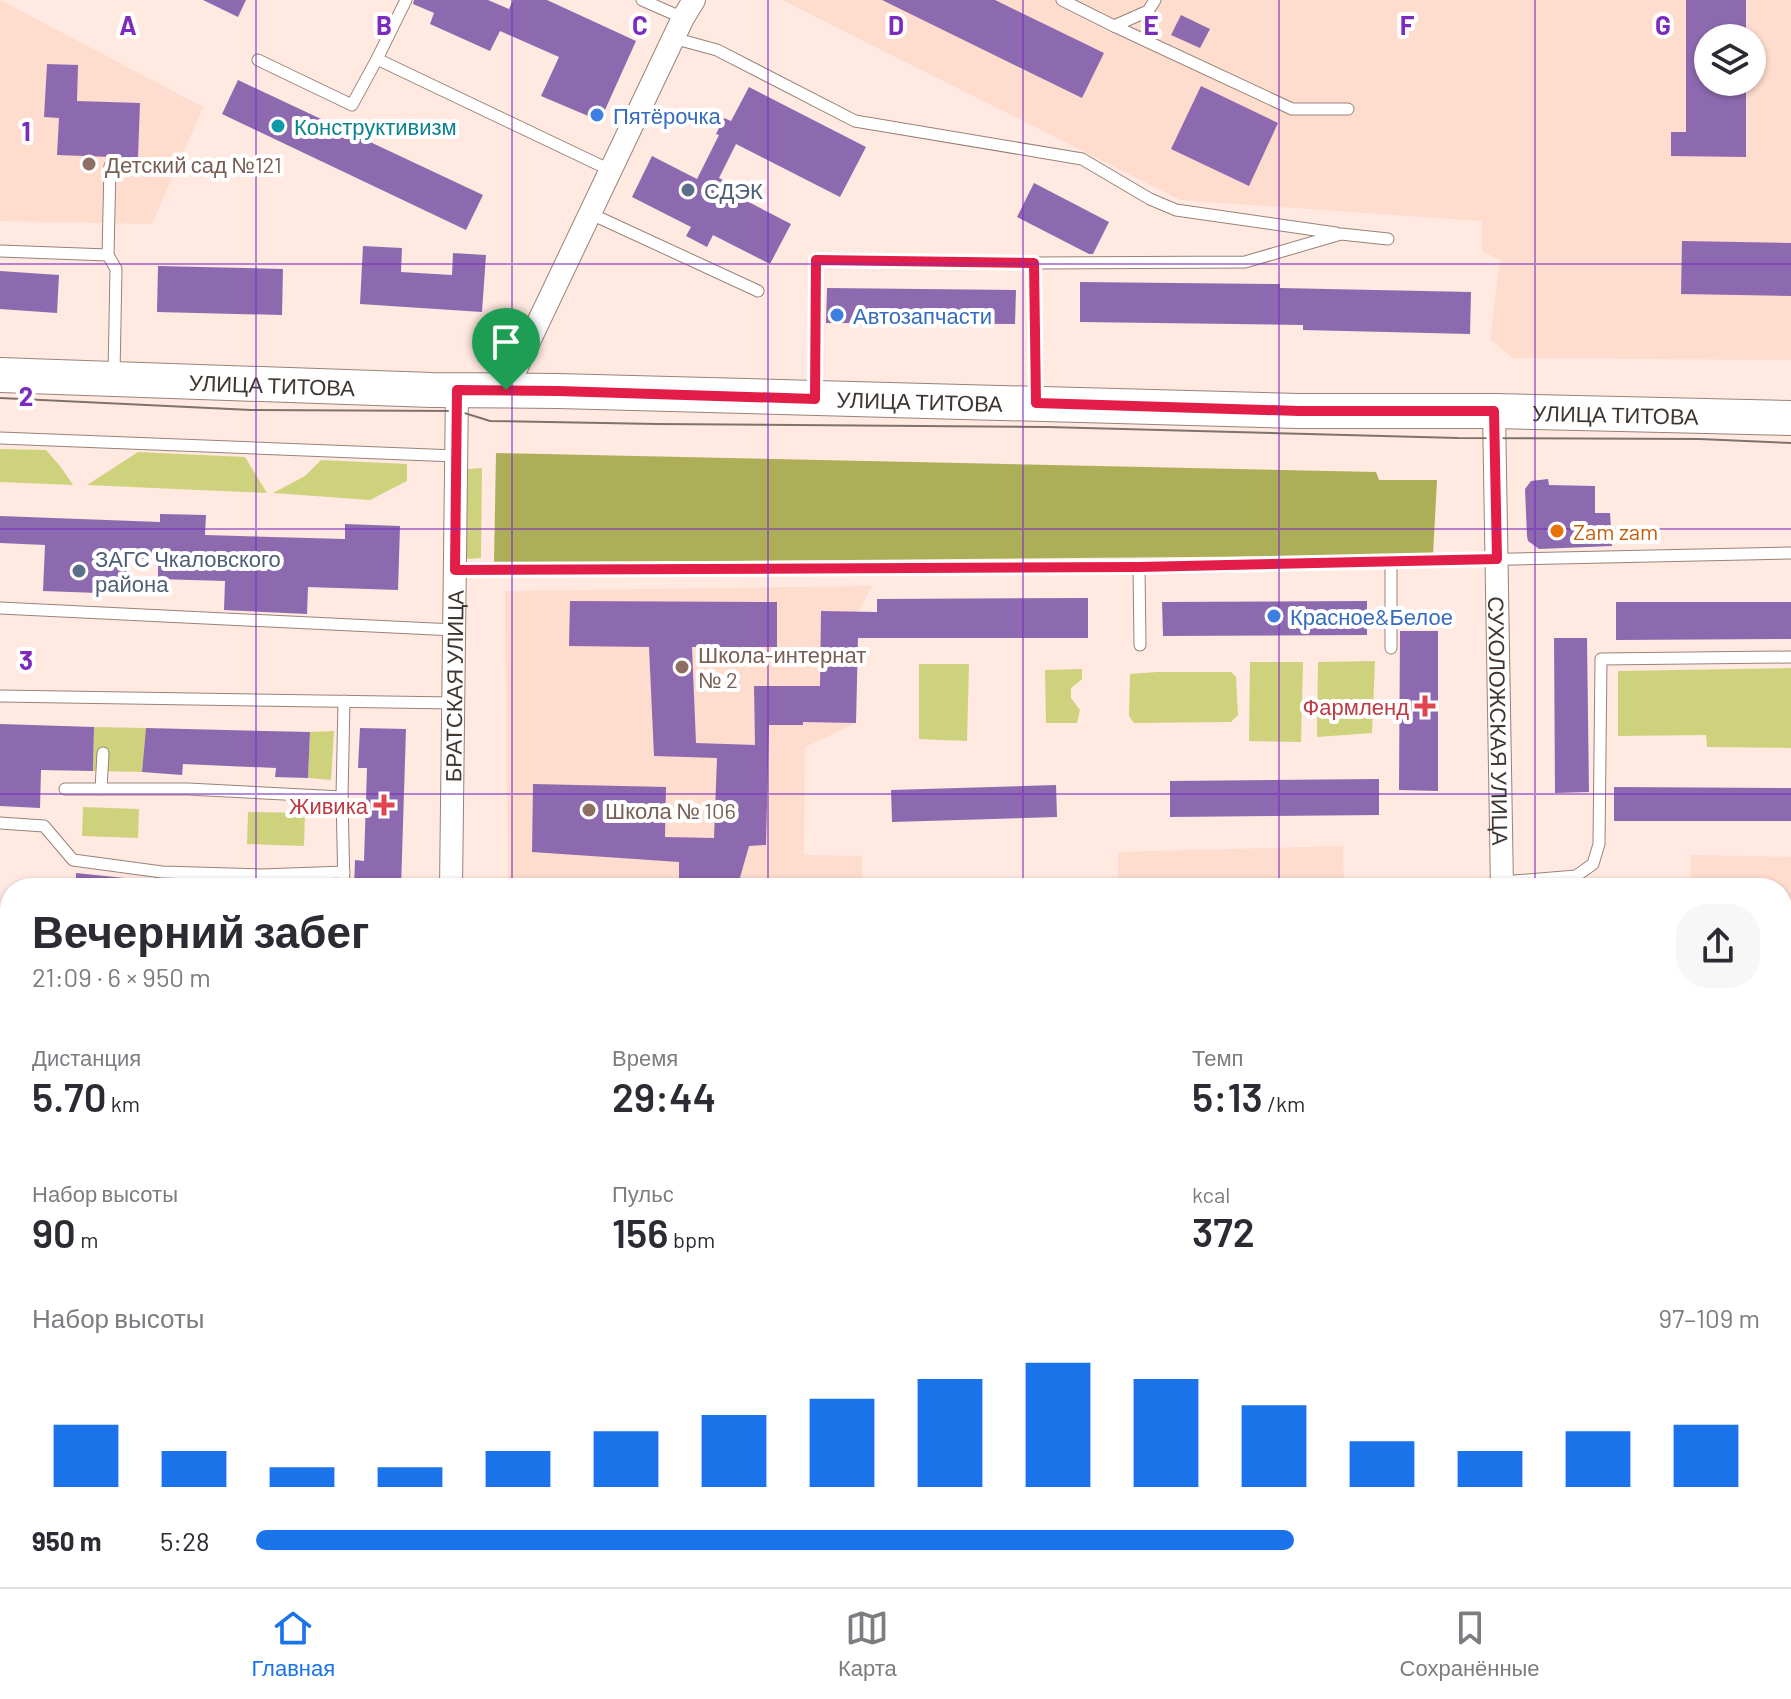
<!DOCTYPE html>
<html lang="ru">
<meta charset="utf-8">
<style>
body{margin:0;font-family:Barlow,sans-serif;background:#f7f7f7;color:#2b2b33;height:100vh;display:flex;flex-direction:column;font-size:30px;white-space:nowrap}
*{box-sizing:border-box;margin:0}
p{font-size:26px;color:#7c7c81}
.icon{flex:none;width:44px;height:44px;fill:none;stroke:currentColor;stroke-width:2;stroke-linecap:round;stroke-linejoin:round}
.map{position:relative;flex:1;overflow:hidden}
.details{position:absolute;left:0px;top:878px;width:1792px;height:710px;display:flex;flex-direction:column;background:#fff;border-radius:32px 32px 0 0;box-shadow:0 2px 6px #0004}
.details>*{flex:none}
.buttons{position:absolute;left:1694px;top:24px;display:grid;gap:16px}
.buttons a{display:grid;place-items:center;width:72px;height:72px;border-radius:50%;background:#fff;box-shadow:0 2px 6px #0004;font-size:40px}
.pin{position:absolute;display:grid;place-items:center;width:68px;height:68px;color:#fff;margin:-82px -34px;border-radius:50% 50% 50% 0;rotate:-45deg;box-shadow:0 0 8px #0007}
.pin .icon{rotate:45deg}
.round{display:grid;place-items:center;flex:none;width:84px;height:84px;border-radius:32px;background:#f7f7f7}
.headline{display:flex;align-items:center;justify-content:space-between;height:136px;padding:0 32px}
h1{font-size:44px;font-weight:600;line-height:60px}
.figures{display:grid;grid-template-columns:repeat(3,1fr);gap:12px;height:136px;padding:8px 32px}
.figures div{display:grid;align-content:center}
.figures b{font-size:40px;font-weight:600}
.figures small{font-size:22px;font-weight:400}
.figures p{font-size:22px}
.chart{height:224px;padding:16px 32px}
.chart p{display:flex;justify-content:space-between}
.chart svg{width:100%;height:144px;margin-top:8px;stroke:#1a73e8;stroke-width:6}
ul{padding:0 32px;list-style:none;font-size:26px}
li{display:grid;grid-template-columns:128px 96px 1fr;align-items:center;height:60px}
li i{height:20px;border-radius:10px;background:#1a73e8}
.tabs{display:flex;justify-content:space-around;align-items:center;height:112px;border-top:2px solid #e1e1e2;background:#fff;font-size:22px;color:#7c7c81}
.tabs a{display:grid;justify-items:center;gap:4px}
.tabs .current{color:#1a73e8}
.map>svg:first-child{display:block}
.built{fill:#fedcce;fill-rule:evenodd}
.green{fill:#cfd27d}
.forest{fill:#acaf58}
.building{fill:#8d6aaf}
.lines{fill:none;stroke-linecap:round;stroke-linejoin:round}
.lane-casing{stroke:#998278;stroke-width:13}
.street-casing{stroke:#998278;stroke-width:24}
.secondary-casing{stroke:#998278;stroke-width:34}
.primary-casing{stroke:#998278;stroke-width:36}
.lane{stroke:#fff;stroke-width:11}
.street{stroke:#fff;stroke-width:22}
.secondary{stroke:#fff;stroke-width:32}
.primary{stroke:#fff;stroke-width:34}
.tram{stroke:#7f716c;stroke-width:2}
.route-casing{stroke:#fff;stroke-width:16}
.route{stroke:#e11d48;stroke-width:10}
.grid{fill:none;stroke:#7b2cbf;stroke-width:2;stroke-opacity:0.55}
.shop-dot{fill:#3f7fe0;stroke:#fff;stroke-width:3}
.culture-dot{fill:#0f9aa8;stroke:#fff;stroke-width:3}
.education-dot{fill:#8d6e63;stroke:#fff;stroke-width:3}
.service-dot{fill:#5c6f8a;stroke:#fff;stroke-width:3}
.food-dot{fill:#e8710a;stroke:#fff;stroke-width:3}
.health-dot{fill:#e0444e;stroke:#fff;stroke-width:3}
.labels{text-anchor:middle;dominant-baseline:central;stroke-width:8;stroke-linejoin:round;paint-order:stroke}
.shop-label{font-size:22px;fill:#366cbe;stroke:#fff;text-anchor:start}
.culture-label{font-size:22px;fill:#0d838f;stroke:#fff;text-anchor:start}
.education-label{font-size:22px;fill:#785e54;stroke:#fff;text-anchor:start}
.service-label{font-size:22px;fill:#4e5e75;stroke:#fff;text-anchor:start}
.street-label{font-size:22px;fill:#3f3531;stroke:#fff}
.food-label{font-size:22px;fill:#c56008;stroke:#fff;text-anchor:start}
.health-label{font-size:22px;fill:#be3a42;stroke:#fff;text-anchor:end}
.grid-label{font-size:26px;text-anchor:middle;font-weight:bold;fill:#7b2cbf;stroke:#fff;stroke-width:8;stroke-linejoin:round;paint-order:stroke}
</style>
<div class="map">
<svg width="1791" height="1587" viewBox="0 0 1791 1587">
<rect width="100%" height="100%" fill="#ffe9e1"/>
<g class="built">
<polygon points="0,0 203,107 152,224 0,221"/>
<path d="M782,0h1009v360l-278,-2 -23,-19 10,-79 -18,-9v-30l-302,-21zM1708,38h44v44h-44z"/>
<polygon points="872,586 858,612 856,723 805,747 804,855 862,856 862,888 508,888 505,591"/>
<polygon points="1343,846 1344,888 1118,888 1118,852"/>
<polygon points="1691,855 1791,857 1791,1005 1782,1005 1782,888 1690,888"/>
<polygon points="0,1364 10,1364 10,1578 155,1578 155,1587 0,1587"/>
</g>
<g class="green">
<polygon points="0,449 46,450 60,466 73,485 0,482"/>
<polygon points="138,452 245,457 267,493 87,485"/>
<polygon points="321,460 407,464 407,481 370,500 273,493 305,476"/>
<polygon points="482,468 481,558 468,559 461,551 463,473 469,469"/>
<polygon points="1375,661 1372,733 1317,737 1318,662"/>
<polygon points="1250,662 1303,662 1301,742 1249,741"/>
<polygon points="919,664 969,664 967,741 919,739"/>
<polygon points="1791,668 1791,748 1707,747 1706,735 1618,736 1618,671"/>
<polygon points="1082,669 1082,679 1071,688 1071,698 1080,710 1077,723 1046,723 1045,670"/>
<polygon points="1157,672 1231,672 1236,677 1238,715 1231,722 1134,723 1129,716 1130,674"/>
<polygon points="94,727 146,728 142,772 93,771"/>
<polygon points="334,731 331,780 308,778 310,732"/>
<polygon points="83,807 139,809 138,838 82,836"/>
<polygon points="248,812 305,813 304,846 247,844"/>
</g>
<polygon class="forest" points="496,453 1376,472 1379,480 1437,480 1433,555 494,563"/>
<g class="building">
<polygon points="203,0 246,0 238,17"/>
<polygon points="414,0 488,0 509,9 513,0 547,0 636,41 600,121 541,96 559,57 500,31 490,51 430,24 434,13 413,4"/>
<polygon points="882,0 995,0 1104,53 1082,98"/>
<polygon points="1686,0 1746,0 1746,38 1708,38 1708,82 1746,82 1746,157 1671,156 1671,132 1686,132"/>
<polygon points="1181,15 1210,29 1200,48 1171,35"/>
<polygon points="47,64 78,65 77,101 140,103 138,158 57,155 59,118 44,117"/>
<polygon points="238,80 483,195 466,230 222,114"/>
<polygon points="1201,86 1278,123 1249,186 1171,149"/>
<polygon points="749,87 866,147 840,197 736,144 719,178 747,193 743,199 791,224 770,264 713,235 707,247 686,236 691,227 632,197 652,156 697,179 719,135 716,134 724,118 731,121"/>
<polygon points="1034,183 1109,222 1093,254 1089,254 1017,217"/>
<polygon points="1682,241 1791,243 1791,296 1681,294"/>
<polygon points="363,246 402,248 401,272 452,275 453,253 486,255 482,312 360,304"/>
<polygon points="158,266 283,269 282,315 157,312"/>
<polygon points="0,271 59,275 57,313 0,309"/>
<polygon points="1080,282 1280,284 1280,288 1471,292 1470,334 1303,330 1303,325 1080,322"/>
<polygon points="827,288 1016,290 1015,324 826,323"/>
<polygon points="1548,479 1549,485 1595,486 1595,513 1610,513 1612,546 1539,549 1528,541 1527,536 1525,489 1531,481"/>
<polygon points="160,514 206,515 205,535 345,539 345,524 400,526 398,590 308,587 307,614 224,610 225,581 158,579 158,559 127,558 126,594 43,591 45,545 0,543 0,516 160,522"/>
<polygon points="1088,598 1088,638 858,638 856,723 803,722 803,725 769,725 766,845 749,846 737,888 679,888 679,862 532,852 533,784 666,787 665,837 714,838 717,758 654,756 649,647 569,646 570,601 777,602 777,647 692,647 696,743 755,745 754,686 820,686 821,611 877,612 877,599"/>
<polygon points="1367,601 1367,635 1163,636 1162,602"/>
<polygon points="1616,602 1791,602 1791,639 1616,640"/>
<polygon points="1400,631 1438,631 1438,791 1399,790"/>
<polygon points="1554,638 1587,638 1589,792 1555,793"/>
<polygon points="0,724 94,727 93,771 41,770 40,808 0,806"/>
<polygon points="146,728 310,732 308,778 275,777 276,768 183,764 182,775 142,772"/>
<polygon points="360,728 406,729 401,888 354,888 355,860 364,861 367,768 358,768"/>
<polygon points="1379,779 1379,815 1170,817 1170,781"/>
<polygon points="1056,785 1057,817 892,822 891,790"/>
<polygon points="1614,787 1791,788 1791,821 1614,821"/>
<polygon points="76,873 124,878 124,888 76,888"/>
</g>
<g class="lines">
<defs>
<g id="lane">
<polyline points="406,0 377,59 610,170"/>
<polyline points="642,0 683,18"/>
<polyline points="1062,0 1114,26 1148,11 1155,0"/>
<polyline points="1114,26 1292,109 1348,109"/>
<polyline points="673,38 717,50 855,121 1082,159 1150,199 1176,210 1336,233"/>
<polyline points="258,60 352,105 377,59"/>
<polyline points="589,213 758,291"/>
<polyline points="0,251 108,255 116,269 114,374"/>
<polyline points="108,255 110,166"/>
<polyline points="1034,263 1036,402"/>
<polyline points="815,394 816,260 1034,263 1245,262 1341,234 1388,239"/>
<polyline points="0,438 456,456"/>
<polyline points="1391,561 1391,648"/>
<polyline points="1139,567 1140,645"/>
<polyline points="455,570 1139,567 1791,553"/>
<polyline points="0,608 454,630"/>
<polyline points="0,696 454,703"/>
<polyline points="344,701 342,797 344,888"/>
<polyline points="65,789 188,789 342,797"/>
<polyline points="101,789 103,753"/>
<polyline points="0,823 44,826 73,860 162,872 262,875 344,872"/>
<polyline points="1502,882 1576,876 1593,864 1599,844 1601,659 1791,657"/>
<polyline points="0,1164 10,1164"/>
<polyline points="1782,1419 1791,1419"/>
<polyline points="703,1578 705,1587"/>
<polyline points="1300,1578 1300,1587"/>
<polyline points="375,1587 443,1585"/>
<polyline points="741,1587 741,1578"/>
<polyline points="1670,1587 1671,1578"/>
</g>
<g id="street">
<polyline points="506,390 683,18 694,0"/>
<path id="s1" d="M1494,411l8,477"/>
<path id="s2" d="M451,888l6,-498"/>
<polyline points="443,1587 444,1578"/>
</g>
<g id="secondary">
<polyline points="0,1311 10,1311"/>
<polyline points="1782,1323 1791,1323"/>
</g>
<g id="primary">
<path id="s3" d="M0,375l432,15 126,1 741,20h195l297,7"/>
</g>
</defs>
<use href="#lane" class="lane-casing"/>
<use href="#street" class="street-casing"/>
<use href="#secondary" class="secondary-casing"/>
<use href="#primary" class="primary-casing"/>
<use href="#lane" class="lane"/>
<use href="#street" class="street"/>
<use href="#secondary" class="secondary"/>
<use href="#primary" class="primary"/>
<polyline class="tram" points="0,398 251,410 458,411 490,421 657,424 1048,427 1458,438 1700,439 1791,443"/>
</g>
<g class="lines">
<defs>
<polygon id="route" points="816,260 1034,263 1036,403 1299,411 1494,411 1497,559 1139,567 455,570 457,390 558,391 815,399"/>
</defs>
<use href="#route" class="route-casing"/>
<use href="#route" class="route"/>
</g>
<path class="grid" d="M256,0v888M512,0v888M768,0v888M1023,0v888M1279,0v888M1535,0v888M0,264h1791M0,529h1791M0,794h1791M0,1058h10M1782,1058h9M0,1322h10M1782,1322h9M256,1578v9M512,1578v9M768,1578v9M1023,1578v9M1279,1578v9M1535,1578v9"/>
<g class="shop-dot">
<circle cx="597" cy="115" r="8"/>
<circle cx="837" cy="315" r="8"/>
<circle cx="1274" cy="616" r="8"/>
</g>
<circle class="culture-dot" cx="278" cy="126" r="8"/>
<g class="education-dot">
<circle cx="89" cy="164" r="8"/>
<circle cx="682" cy="667" r="8"/>
<circle cx="589" cy="810" r="8"/>
</g>
<g class="service-dot">
<circle cx="688" cy="190" r="8"/>
<circle cx="79" cy="571" r="8"/>
</g>
<circle class="food-dot" cx="1557" cy="531" r="8"/>
<g class="health-dot">
<path d="M1421 694h8v8h8v8h-8v8h-8v-8h-8v-8h8z"/>
<path d="M380 793h8v8h8v8h-8v8h-8v-8h-8v-8h8z"/>
</g>
<g class="labels">
<g class="shop-label">
<text x="613" y="115">Пятёрочка</text>
<text x="853" y="315">Автозапчасти</text>
<text x="1290" y="616">Красное&amp;Белое</text>
</g>
<g class="culture-label">
<text x="294" y="126">Конструктивизм</text>
</g>
<g class="education-label">
<text x="105" y="164">Детский сад №121</text>
<text x="698" y="654">Школа-интернат<tspan x="698" dy="25">№ 2</tspan></text>
<text x="605" y="810">Школа № 106</text>
</g>
<g class="service-label">
<text x="704" y="190">СДЭК</text>
<text x="95" y="558">ЗАГС Чкаловского<tspan x="95" dy="25">района</tspan></text>
</g>
<g class="street-label">
<text stroke="none"><textPath href="#s3" startOffset="272">УЛИЦА ТИТОВА</textPath></text>
<text stroke="none"><textPath href="#s3" startOffset="920">УЛИЦА ТИТОВА</textPath></text>
<text stroke="none"><textPath href="#s3" startOffset="1616">УЛИЦА ТИТОВА</textPath></text>
<text stroke="none"><textPath href="#s2" startOffset="202">БРАТСКАЯ УЛИЦА</textPath></text>
<text stroke="none"><textPath href="#s1" startOffset="310">СУХОЛОЖСКАЯ УЛИЦА</textPath></text>
</g>
<g class="food-label">
<text x="1573" y="531">Zam zam</text>
</g>
<g class="health-label">
<text x="1409" y="706">Фармленд</text>
<text x="368" y="805">Живика</text>
</g>
</g>
<g class="grid-label">
<text x="128" y="35">A</text>
<text x="384" y="35">B</text>
<text x="640" y="35">C</text>
<text x="896" y="35">D</text>
<text x="1151" y="35">E</text>
<text x="1407" y="35">F</text>
<text x="1663" y="35">G</text>
<text x="26" y="141">1</text>
<text x="26" y="406">2</text>
<text x="26" y="670">3</text>
</g>
</svg>
<div class="buttons">
<a><svg class="icon" aria-label="layers" viewBox="0 0 24 24"><path d="M12 4l9 5-9 5-9-5zM3 14l9 5 9-5"/></svg></a>
</div>
<div class="pin" style="left:506px;top:390px;background:#1e9e55"><svg class="icon" aria-label="arrive" viewBox="0 0 24 24"><path d="M6 21V4h12l-3 4 3 4H6"/></svg></div>
<section class="details">
<div class="headline"><div><h1>Вечерний забег</h1><p>21:09 · 6 × 950 m</p></div><a class="round"><svg class="icon" aria-label="share" viewBox="0 0 24 24"><path d="M12 15V3M7 8l5-5 5 5M5 13v7h14v-7"/></svg></a></div>
<div class="figures">
<div><p>Дистанция</p><b>5.70<small> km</small></b></div>
<div><p>Время</p><b>29:44</b></div>
<div><p>Темп</p><b>5:13<small> /km</small></b></div>
</div>
<div class="figures">
<div><p>Набор высоты</p><b>90<small> m</small></b></div>
<div><p>Пульс</p><b>156<small> bpm</small></b></div>
<div><p>kcal</p><b>372</b></div>
</div>
<div class="chart"><p><span>Набор высоты</span>97–109 m</p>
<svg viewBox="0 0 160 44" preserveAspectRatio="none"><path d="M5 44V25M15 44V33M25 44V38M35 44V38M45 44V33M55 44V27M65 44V22M75 44V17M85 44V11M95 44V6M105 44V11M115 44V19M125 44V30M135 44V33M145 44V27M155 44V25"/></svg>
</div>
<ul>
<li><b>950 m</b>5:28<i style="width:69%"></i></li>
</ul>
</section>
</div>
<nav class="tabs">
<a class="current"><svg class="icon" aria-label="home" viewBox="0 0 24 24"><path d="M3 11l9-7 9 7M6 9v11h12V9"/></svg>Главная</a>
<a><svg class="icon" aria-label="map" viewBox="0 0 24 24"><path d="M3 6l6-2 6 2 6-2v14l-6 2-6-2-6 2zM9 4v14M15 6v14"/></svg>Карта</a>
<a><svg class="icon" aria-label="saved" viewBox="0 0 24 24"><path d="M7 4h10v16l-5-4-5 4z"/></svg>Сохранённые</a>
</nav>
